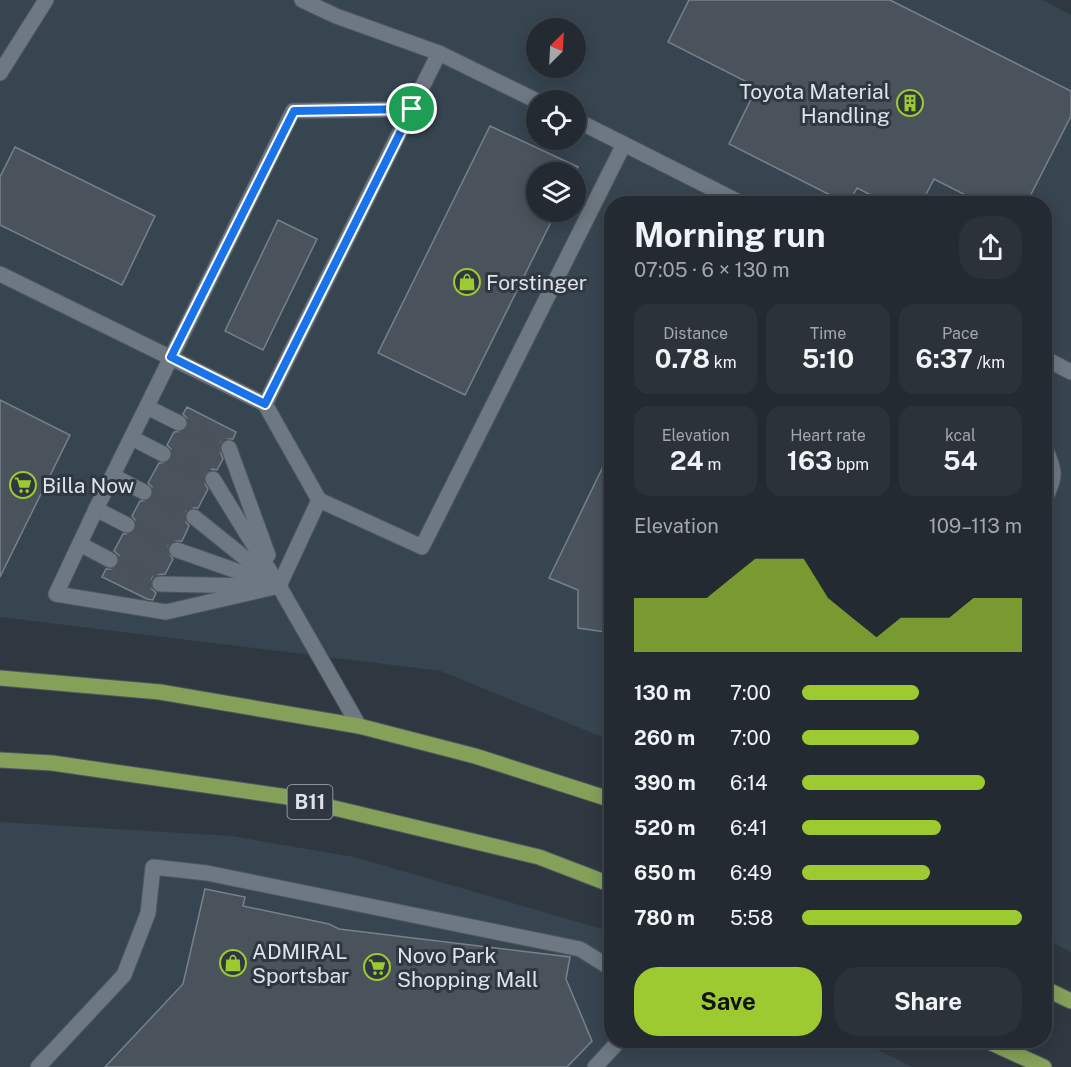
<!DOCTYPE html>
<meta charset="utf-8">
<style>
body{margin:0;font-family:"Public Sans",sans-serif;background:#2b3239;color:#f1f3f6;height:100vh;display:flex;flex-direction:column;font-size:22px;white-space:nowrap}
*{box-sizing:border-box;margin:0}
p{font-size:20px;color:#a3a7ab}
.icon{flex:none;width:33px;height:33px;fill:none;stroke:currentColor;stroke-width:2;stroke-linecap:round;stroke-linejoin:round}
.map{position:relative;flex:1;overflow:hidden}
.side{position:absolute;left:604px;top:196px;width:448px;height:852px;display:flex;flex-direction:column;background:#232a31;border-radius:24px;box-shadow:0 3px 15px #0003,0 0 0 2px #40464d}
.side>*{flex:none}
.needle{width:39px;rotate:24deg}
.controls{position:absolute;left:526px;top:18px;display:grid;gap:12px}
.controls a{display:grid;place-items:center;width:60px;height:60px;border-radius:50%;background:#232a31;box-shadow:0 3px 15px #0003,0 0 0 2px #40464d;font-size:30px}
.pin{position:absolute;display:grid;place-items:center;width:51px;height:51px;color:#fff;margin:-26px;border:3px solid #fff;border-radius:50%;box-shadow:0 2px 6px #0007}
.round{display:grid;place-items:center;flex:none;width:63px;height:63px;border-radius:24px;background:#2b3239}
.headline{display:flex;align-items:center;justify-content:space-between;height:102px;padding:0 30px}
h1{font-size:33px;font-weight:700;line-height:45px}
.stats{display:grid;grid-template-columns:repeat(3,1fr);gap:9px;height:102px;padding:6px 30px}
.stats div{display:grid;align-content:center;border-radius:15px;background:#2b3239;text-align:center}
.stats b{font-size:26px;font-weight:700}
.stats small{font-size:16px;font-weight:400}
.stats p{font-size:16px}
.chart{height:168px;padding:12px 30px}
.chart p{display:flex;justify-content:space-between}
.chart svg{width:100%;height:108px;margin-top:6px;fill:#9dca31;opacity:.7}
.cta{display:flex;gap:12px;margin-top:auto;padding:12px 30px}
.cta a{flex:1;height:69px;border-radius:24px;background:#9dca31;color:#111;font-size:24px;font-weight:700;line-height:69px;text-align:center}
.cta a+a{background:#2b3239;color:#f1f3f6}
ul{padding:0 30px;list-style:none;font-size:20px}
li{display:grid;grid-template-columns:96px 72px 1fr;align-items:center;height:45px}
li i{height:15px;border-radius:8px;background:#9dca31}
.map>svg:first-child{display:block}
.built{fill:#374551;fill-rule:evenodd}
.building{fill:#4a535c;stroke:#77818b;stroke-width:1.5}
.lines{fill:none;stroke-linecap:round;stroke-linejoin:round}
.minor-tunnel{stroke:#49525a;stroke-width:15;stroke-dasharray:15 8;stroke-linecap:butt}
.minor-casing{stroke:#4f565d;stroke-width:17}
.major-casing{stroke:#4f565d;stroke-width:17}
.minor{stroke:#6e7882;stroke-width:15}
.major{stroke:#84a059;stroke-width:15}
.route-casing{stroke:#fff;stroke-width:12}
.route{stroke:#1a73e8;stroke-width:8}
.labels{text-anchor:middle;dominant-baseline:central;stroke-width:6;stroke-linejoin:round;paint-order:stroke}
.shield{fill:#2f3841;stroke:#aab0b7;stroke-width:1.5}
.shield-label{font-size:20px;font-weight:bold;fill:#dee3e9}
.poi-label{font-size:21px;fill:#dee3e9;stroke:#2f3841;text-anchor:start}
</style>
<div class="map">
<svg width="1071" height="1067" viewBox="0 0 1071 1067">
<rect width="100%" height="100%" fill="#2f3841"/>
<g class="built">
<path d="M0,0h1043l28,15v937l-25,-13v-735h-434v537l-171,-70 -441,-54zM537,28h39v40h-39zM537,100h39v40h-39zM537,172h39v40h-39z"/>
<polygon points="0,822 231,836 354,857 612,932 612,1041 859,1041 913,1067 0,1067"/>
</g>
<g class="building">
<polygon points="689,0 890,0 1071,91 1071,116 1026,204 983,204 934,179 921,204 889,204 857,188 848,204 729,144 757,87 668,42"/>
<polygon points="490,126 578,167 576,172 537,172 537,212 556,212 465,395 378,353"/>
<polygon points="15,147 155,216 122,285 0,225 0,177"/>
<polygon points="278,220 317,239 263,350 225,331"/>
<polygon points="0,400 70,435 0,577"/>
<polygon points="187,407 236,432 233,439 226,439 221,442 220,451 223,459 217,470 212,469 205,474 203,480 208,489 198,508 191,508 186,511 185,520 189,526 182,541 175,541 168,546 168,552 173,559 165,574 156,575 152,578 151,588 156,593 153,600 147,599 102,577 106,569 115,569 119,564 119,555 114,551 123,534 132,533 136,529 135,520 132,516 140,501 149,500 153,496 152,487 148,483 159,463 168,462 172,458 171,449 167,445 174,432 184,431 188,427 187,418 183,414"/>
<polygon points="612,448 612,633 578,628 578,590 549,578"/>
<polygon points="205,889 245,897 243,906 329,924 339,929 570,957 566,979 592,1041 567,1067 105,1067 183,984"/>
</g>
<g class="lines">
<g class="minor-tunnel">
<polyline points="179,423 229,448"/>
<polyline points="163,454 213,479"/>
<polyline points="144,492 194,517"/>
<polyline points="127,525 177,550"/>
<polyline points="110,560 160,584"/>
</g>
<defs>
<g id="minor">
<polyline points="302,0 336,16 439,53 537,101"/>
<polyline points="0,73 46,0"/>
<polyline points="576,120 743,204"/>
<polyline points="0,274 265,404 319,500 279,586"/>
<polyline points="1046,359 1071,372"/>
<polyline points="265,404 439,53"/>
<polyline points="147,407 179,423"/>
<polyline points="132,438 163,454"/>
<polyline points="229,448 268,555"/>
<path d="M1046,450c9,21 10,26 0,47"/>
<polyline points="113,476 144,492"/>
<polyline points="213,479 279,586 359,726"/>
<polyline points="319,500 422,547 624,144"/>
<polyline points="96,509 127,525"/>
<polyline points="194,517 270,578"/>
<polyline points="80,544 110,560"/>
<polyline points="177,550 268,582"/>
<polyline points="160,584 255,586"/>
<polyline points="279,586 166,612 56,594 96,509 293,111 412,109"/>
<polyline points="38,1067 124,975 148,913 153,867 207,873 580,949 612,969"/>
<polyline points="595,1067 619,1041"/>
</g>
<g id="major">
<polyline points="0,678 160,692 359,726 475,756 612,800"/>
<polyline points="0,760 52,763 288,797 539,857 612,885"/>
<polyline points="1046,989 1071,1001"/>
<polyline points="987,1041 1044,1067"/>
</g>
</defs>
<use href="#minor" class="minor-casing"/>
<use href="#major" class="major-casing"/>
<use href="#minor" class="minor"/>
<use href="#major" class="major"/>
</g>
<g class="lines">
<defs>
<polygon id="route" points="412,109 265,404 171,357 294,111"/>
</defs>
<use href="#route" class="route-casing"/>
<use href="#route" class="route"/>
</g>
<defs>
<symbol id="building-ring" viewBox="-11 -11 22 22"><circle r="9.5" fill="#2f3841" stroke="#9dca31" stroke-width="1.5"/><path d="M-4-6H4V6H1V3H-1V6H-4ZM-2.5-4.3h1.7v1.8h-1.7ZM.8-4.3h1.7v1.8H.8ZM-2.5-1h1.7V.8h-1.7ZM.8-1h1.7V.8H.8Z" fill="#9dca31"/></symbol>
<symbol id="shop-ring" viewBox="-11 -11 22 22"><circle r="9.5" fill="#2f3841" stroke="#9dca31" stroke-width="1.5"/><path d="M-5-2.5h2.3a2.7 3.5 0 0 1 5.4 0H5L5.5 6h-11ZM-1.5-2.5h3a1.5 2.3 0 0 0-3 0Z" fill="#9dca31"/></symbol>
<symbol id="supermarket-ring" viewBox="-11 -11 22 22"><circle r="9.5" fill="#2f3841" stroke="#9dca31" stroke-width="1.5"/><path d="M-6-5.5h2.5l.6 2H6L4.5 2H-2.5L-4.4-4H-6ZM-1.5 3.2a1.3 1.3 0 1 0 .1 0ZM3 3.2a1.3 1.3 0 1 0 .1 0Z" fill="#9dca31"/></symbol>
</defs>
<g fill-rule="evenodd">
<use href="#building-ring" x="895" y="88" width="30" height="30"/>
<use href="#shop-ring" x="452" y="267" width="30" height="30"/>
<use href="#supermarket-ring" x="8" y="470" width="30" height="30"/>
<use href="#shop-ring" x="218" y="948" width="30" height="30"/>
<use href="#supermarket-ring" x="362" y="952" width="30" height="30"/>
</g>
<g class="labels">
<rect class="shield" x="287.5" y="785" width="45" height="34" rx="4.5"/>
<g class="shield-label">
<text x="310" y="802">B11</text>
</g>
<g class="poi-label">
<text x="890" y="91" text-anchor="end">Toyota Material<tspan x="890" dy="24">Handling</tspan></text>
<text x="486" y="282">Forstinger</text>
<text x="42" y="485">Billa Now</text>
<text x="252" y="951">ADMIRAL<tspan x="252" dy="24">Sportsbar</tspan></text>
<text x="397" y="955">Novo Park<tspan x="397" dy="24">Shopping Mall</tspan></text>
</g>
</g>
</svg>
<div class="controls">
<a><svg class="needle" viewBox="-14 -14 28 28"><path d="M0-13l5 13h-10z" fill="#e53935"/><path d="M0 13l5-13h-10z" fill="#a3a7ab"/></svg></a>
<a><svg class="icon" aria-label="locate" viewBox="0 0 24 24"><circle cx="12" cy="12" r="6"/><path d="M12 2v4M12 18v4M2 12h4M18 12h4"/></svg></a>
<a><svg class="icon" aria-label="layers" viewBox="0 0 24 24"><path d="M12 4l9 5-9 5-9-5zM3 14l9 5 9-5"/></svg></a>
</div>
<div class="pin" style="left:412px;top:109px;background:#1e9e55"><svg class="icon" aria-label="arrive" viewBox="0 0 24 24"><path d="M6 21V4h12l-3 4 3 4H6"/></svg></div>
<section class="side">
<div class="headline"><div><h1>Morning run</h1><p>07:05 · 6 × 130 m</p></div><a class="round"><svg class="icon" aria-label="share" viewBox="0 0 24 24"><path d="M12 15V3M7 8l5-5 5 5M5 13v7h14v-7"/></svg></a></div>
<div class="stats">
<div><p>Distance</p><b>0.78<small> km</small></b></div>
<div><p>Time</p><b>5:10</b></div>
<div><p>Pace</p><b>6:37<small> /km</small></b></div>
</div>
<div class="stats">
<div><p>Elevation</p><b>24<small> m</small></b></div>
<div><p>Heart rate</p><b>163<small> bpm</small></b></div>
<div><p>kcal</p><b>54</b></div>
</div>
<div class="chart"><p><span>Elevation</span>109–113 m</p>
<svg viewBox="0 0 160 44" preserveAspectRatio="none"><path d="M0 44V22L10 22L20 22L30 22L40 14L50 6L60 6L70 6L80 22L90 30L100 38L110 30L120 30L130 30L140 22L150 22L160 22V44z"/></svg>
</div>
<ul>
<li><b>130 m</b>7:00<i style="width:53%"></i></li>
<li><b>260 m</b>7:00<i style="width:53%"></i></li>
<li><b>390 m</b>6:14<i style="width:83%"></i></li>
<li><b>520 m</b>6:41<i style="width:63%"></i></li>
<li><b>650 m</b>6:49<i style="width:58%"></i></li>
<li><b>780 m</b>5:58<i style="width:100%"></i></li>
</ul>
<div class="cta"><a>Save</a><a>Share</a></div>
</section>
</div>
